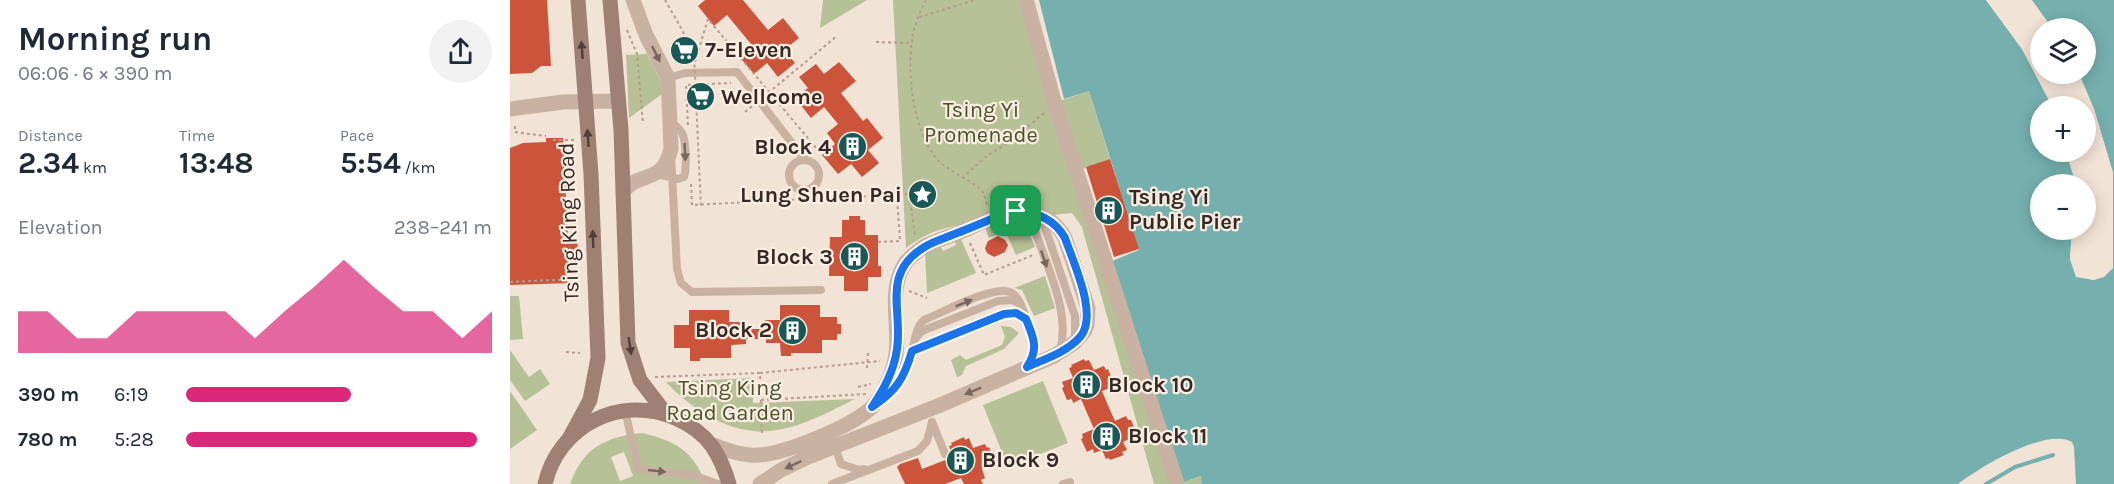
<!DOCTYPE html>
<meta charset="utf-8">
<style>
body{margin:0;font-family:Karla,sans-serif;background:#f2f2f3;color:#1f2937;height:100vh;display:flex;flex-direction:column;font-size:22px;white-space:nowrap}
*{box-sizing:border-box;margin:0}
p{font-size:20px;color:#747a83}
.icon{flex:none;width:33px;height:33px;fill:none;stroke:currentColor;stroke-width:2;stroke-linecap:round;stroke-linejoin:round}
.map{position:relative;flex:1;overflow:hidden}
.drawer{display:flex;flex-direction:column;background:#fff;width:510px}
.drawer>*{flex:none}
.controls{position:absolute;left:1520px;top:18px;display:grid;gap:12px}
.controls a{display:grid;place-items:center;width:66px;height:66px;border-radius:50%;background:#fff;box-shadow:0 3px 15px #0003;font-size:30px}
.pin{position:absolute;display:grid;place-items:center;width:51px;height:51px;color:#fff;margin:-26px;border-radius:12px;box-shadow:0 3px 9px #0006}
.round{display:grid;place-items:center;flex:none;width:63px;height:63px;border-radius:32px;background:#f2f2f3}
.head{display:flex;align-items:center;justify-content:space-between;height:102px;padding:0 18px}
h1{font-size:33px;font-weight:700;line-height:45px}
.stats{display:grid;grid-template-columns:repeat(3,1fr);gap:9px;height:102px;padding:6px 18px}
.stats div{display:grid;align-content:center}
.stats b{font-size:30px;font-weight:700}
.stats small{font-size:16px;font-weight:400}
.stats p{font-size:16px}
.chart{height:168px;padding:12px 18px}
.chart p{display:flex;justify-content:space-between}
.chart svg{width:100%;height:108px;margin-top:6px;fill:#db2777;opacity:.7}
ul{padding:0 18px;list-style:none;font-size:20px}
li{display:grid;grid-template-columns:96px 72px 1fr;align-items:center;height:45px}
li i{height:15px;border-radius:8px;background:#db2777}
main{display:flex;flex:1;min-height:0}
.map>svg:first-child{display:block}
.green{fill:#b6c197;fill-rule:evenodd}
.water{fill:#75b0ae}
.pier{fill:#f2e3d7}
.lines{fill:none;stroke-linecap:round;stroke-linejoin:round}
.stream{stroke:#75b0ae;stroke-width:4}
.building{fill:#cb543b}
.path{stroke:#b69c8d;stroke-width:2;stroke-dasharray:3 3;stroke-linecap:butt}
.lane{stroke:#cab2a3;stroke-width:8}
.street{stroke:#cab2a3;stroke-width:15}
.secondary{stroke:#9e8074;stroke-width:15}
.path-bridge{stroke:#b69c8d;stroke-width:2;stroke-dasharray:3 3;stroke-linecap:butt}
.oneway{fill:#4f3f39}
.oneway2{fill:#78675e}
.route-casing{stroke:#fff;stroke-width:12}
.route{stroke:#1a73e8;stroke-width:8}
.labels{text-anchor:middle;dominant-baseline:central;stroke-width:4.5;stroke-linejoin:round;paint-order:stroke}
.poi-label{font-size:22px;font-weight:bold;fill:#352925;stroke:#faeee3;text-anchor:start}
.park-label{font-size:22px;fill:#475428;stroke:#faeee3}
.street-label{font-size:22px;fill:#352925;stroke:#faeee3}
</style>
<main>
<section class="drawer">
<div class="head"><div><h1>Morning run</h1><p>06:06 · 6 × 390 m</p></div><a class="round"><svg class="icon" aria-label="share" viewBox="0 0 24 24"><path d="M12 15V3M7 8l5-5 5 5M5 13v7h14v-7"/></svg></a></div>
<div class="stats">
<div><p>Distance</p><b>2.34<small> km</small></b></div>
<div><p>Time</p><b>13:48</b></div>
<div><p>Pace</p><b>5:54<small> /km</small></b></div>
</div>
<div class="chart"><p><span>Elevation</span>238–241 m</p>
<svg viewBox="0 0 160 44" preserveAspectRatio="none"><path d="M0 44V27L10 27L20 38L30 38L40 27L50 27L60 27L70 27L80 38L90 27L100 17L110 6L120 17L130 27L140 27L150 38L160 27V44z"/></svg>
</div>
<ul>
<li><b>390 m</b>6:19<i style="width:54%"></i></li>
<li><b>780 m</b>5:28<i style="width:95%"></i></li>
</ul>
</section>
<div class="map">
<svg width="1604" height="484" viewBox="0 0 1604 484">
<rect width="100%" height="100%" fill="#f2e3d7"/>
<g class="green">
<polygon points="313,0 357,0 310,28"/>
<path d="M383,0h141l26,101 29,-10 21,68 -31,11 105,312 18,-6v8h-48l-72,-257 -10,-14 -49,5 12,29 -19,8 -11,-24 -16,7 -4,-11 11,-6c-36,4 -60,4 -90,27z"/>
<polygon points="137,54 152,83 152,94 119,118 116,55"/>
<polygon points="450,237 466,273 417,293 415,252 430,245 433,251 446,245 444,239"/>
<polygon points="535,276 545,308 524,316 512,290 504,288"/>
<polygon points="0,296 9,296 13,339 0,340"/>
<polygon points="491,326 501,327 509,333 494,349 456,366 452,375 447,377 441,360 450,355 456,360 492,345 495,336"/>
<polygon points="0,350 19,377 30,369 40,384 15,401 0,380"/>
<path d="M242,378l1,25 102,-4c-24,12 -51,27 -78,31 -42,8 -84,-19 -111,-48z"/>
<polygon points="533,381 558,443 498,467 473,405"/>
<polygon points="0,391 27,430 0,449"/>
<path d="M132,433c33,8 51,17 64,51h-136c13,-36 35,-47 72,-51zM114,452l9,24 -13,5 -9,-24z"/>
</g>
<path class="water" d="M529,0h947l36,49 30,57h-12v46h26l7,23v9h-33v46h32l-2,29 6,17 18,4 19,-12v-95l-19,-64 -15,-35h6v-46h-33l-20,-28h82v484h-38l-2,-37 -2,-5c-26,-15 -92,25 -114,42h-756l-1,-8 -17,6 -72,-221 27,-11 -50,-159 -25,8z"/>
<g class="pier">
<polygon points="1476,0 1480,0 1515,47 1545,106 1542,106 1512,49"/>
<polygon points="1566,74 1569,74 1584,109 1603,173 1603,268 1594,277 1584,280 1566,277 1560,259 1562,230 1565,230 1563,258 1568,274 1584,277 1592,275 1600,267 1600,173 1581,110"/>
</g>
<g class="lines">
<polyline class="stream" points="1476,484 1505,467 1543,455"/>
</g>
<g class="building">
<polygon points="0,0 37,0 41,66 31,66 22,73 0,74"/>
<polygon points="195,0 233,0 258,30 273,18 289,38 274,50 285,63 268,77 257,63 244,74 228,55 241,44 217,15 204,26 188,6"/>
<polygon points="329,62 346,81 331,93 353,121 357,118 373,138 358,150 369,163 352,177 341,164 328,174 312,155 325,144 317,133 328,124 314,107 301,118 285,98 298,88 289,77 306,64 314,74"/>
<polygon points="36,138 53,138 58,238 67,238 68,251 58,252 60,283 0,285 0,148 13,143 36,142"/>
<polygon points="600,159 629,249 604,257 576,167"/>
<polygon points="339,216 350,216 350,220 355,220 355,235 368,235 368,266 371,266 371,277 358,277 358,291 334,291 334,276 319,276 320,237 332,237 332,220 339,220"/>
<polygon points="488,236 495,240 498,245 495,252 484,257 477,253 475,248 478,241"/>
<polygon points="270,305 310,305 310,317 327,317 327,324 331,324 331,334 327,334 327,340 312,340 312,353 281,353 281,356 271,356 270,343 256,343 256,339 236,339 236,344 221,345 221,358 190,358 190,361 180,361 180,348 164,348 164,325 179,325 179,310 219,310 219,322 236,322 236,329 255,329 255,320 270,320"/>
<polygon points="574,359 575,361 579,360 584,370 594,366 596,370 598,369 603,382 599,384 600,388 592,391 600,410 605,421 616,416 618,420 621,420 626,432 620,435 622,438 613,442 617,450 612,452 614,455 600,460 599,458 596,459 592,450 584,453 583,449 577,452 571,439 573,438 572,434 584,429 571,399 563,403 562,399 557,400 552,388 554,387 552,382 563,378 559,368 562,367 561,365"/>
<polygon points="454,437 455,440 459,438 463,448 475,444 477,448 479,447 484,460 479,462 480,466 472,469 475,478 471,480 473,484 454,484 451,478 435,484 395,484 387,467 390,464 408,458 412,469 438,459 443,457 439,446 442,445 441,443"/>
</g>
<g class="lines">
<g class="path">
<path d="M416,0c-6,12 -12,26 -14,39 -5,36 1,92 25,120 11,13 39,23 45,32 3,4 4,10 5,14"/>
<polyline points="409,17 466,0"/>
<polyline points="117,30 127,54 133,124"/>
<polyline points="366,42 402,43"/>
<polyline points="185,62 198,19 312,155"/>
<polyline points="178,125 176,85 221,83"/>
<polyline points="5,126 5,132 36,136"/>
<polyline points="43,140 64,140"/>
<polyline points="452,178 478,155 500,142 534,113"/>
<polyline points="181,184 182,205 399,194 405,235"/>
<polyline points="368,242 390,241 387,196"/>
<polyline points="460,243 474,275 523,255"/>
<polyline points="0,282 69,279"/>
<polyline points="399,291 417,298"/>
<polyline points="56,352 70,353"/>
<polyline points="250,373 370,361"/>
<polyline points="145,377 250,373 252,435"/>
<polyline points="348,387 361,384"/>
<polyline points="251,400 356,394"/>
</g>
<g class="lane">
<polyline points="158,78 175,73 227,72 295,160"/>
<polyline points="161,156 167,269 171,283 182,292 311,290"/>
<circle cx="294" cy="175" r="15"/>
<path d="M147,174l21,5 6,-2c3,-8 2,-37 -2,-44 -2,-4 -7,-8 -11,-11"/>
<path d="M513,213l7,6 4,9c12,37 37,84 26,123"/>
<polyline points="529,217 534,224 565,316 565,339"/>
<polyline points="405,339 411,332 417,329 488,301 502,300 509,303"/>
<polyline points="402,351 494,313 506,313 515,318"/>
<path d="M373,400c18,-13 26,-33 30,-54 3,-10 3,-19 11,-26 17,-7 73,-37 88,-27 9,6 12,20 15,29 7,16 11,28 1,44"/>
<polyline points="115,410 128,469 183,475 208,484"/>
<polyline points="422,422 435,454"/>
<polyline points="325,447 331,464 349,470 354,469"/>
<polyline points="322,484 408,451 417,441 422,422"/>
<polyline points="553,484 560,482"/>
</g>
<g class="street">
<polyline points="516,0 545,104 667,484"/>
<polyline points="0,109 53,102 108,101"/>
<path d="M113,191c19,-21 39,-6 48,-42l-3,-71 -22,-43 -13,-35"/>
<path d="M201,444c13,5 25,10 39,11 28,3 100,-28 121,-47 11,-11 19,-30 23,-44 9,-34 -9,-72 12,-102 4,-5 12,-11 17,-15 13,-7 29,-11 42,-17 14,-6 28,-14 42,-18 6,-1 13,-2 18,-1 18,2 32,12 40,27l23,70 -1,17 -3,7 -10,11 -20,13 -116,50 -130,51 -27,13 -21,14"/>
</g>
<g class="secondary">
<polyline points="100,0 111,130 118,343 130,380 156,414"/>
<polyline points="60,437 80,400 88,358 81,174 68,0"/>
<path d="M35,484c13,-58 75,-90 130,-66 14,6 28,16 37,28 8,12 13,24 17,38"/>
</g>
<g class="path-bridge">
<polyline points="155,0 170,26 184,54 191,208"/>
<polyline points="235,112 327,36"/>
<polyline points="357,368 358,352"/>
</g>
</g>
<defs><path id="oneway-solid" d="M-6-.8H1V-3.2L6.5 0L1 3.2V.8H-6Z" transform="scale(1.5)"/></defs>
<g class="oneway">
<use href="#oneway-solid" transform="translate(72 50) rotate(-94)"/>
<use href="#oneway-solid" transform="translate(78 138) rotate(-94)"/>
<use href="#oneway-solid" transform="translate(83 239) rotate(-92)"/>
<use href="#oneway-solid" transform="translate(120 346) rotate(81)"/>
</g>
<g class="oneway2">
<use href="#oneway-solid" transform="translate(146 54) rotate(64)"/>
<use href="#oneway-solid" transform="translate(175 152) rotate(87)"/>
<use href="#oneway-solid" transform="translate(534 259) rotate(71)"/>
<use href="#oneway-solid" transform="translate(454 303) rotate(-22)"/>
<use href="#oneway-solid" transform="translate(463 391) rotate(157)"/>
<use href="#oneway-solid" transform="translate(283 465) rotate(155)"/>
<use href="#oneway-solid" transform="translate(147 471) rotate(6)"/>
</g>
<g class="lines">
<defs>
<path id="route" d="M506,211c21,1 39,9 49,27 8,24 34,78 15,99 -13,15 -35,22 -53,30 12,-19 7,-28 -1,-48l-10,-6 -12,1 -92,37c-8,28 -16,40 -40,56 12,-18 22,-36 25,-58 6,-38 -16,-75 26,-101 8,-6 20,-9 29,-13 19,-7 37,-15 56,-23z"/>
</defs>
<use href="#route" class="route-casing"/>
<use href="#route" class="route"/>
</g>
<defs>
<symbol id="supermarket-disc" viewBox="-11 -11 22 22"><circle r="9.5" fill="#195857" stroke="#faeee3"/><path d="M-6-5.5h2.5l.6 2H6L4.5 2H-2.5L-4.4-4H-6ZM-1.5 3.2a1.3 1.3 0 1 0 .1 0ZM3 3.2a1.3 1.3 0 1 0 .1 0Z" fill="#fff"/></symbol>
<symbol id="building-disc" viewBox="-11 -11 22 22"><circle r="9.5" fill="#195857" stroke="#faeee3"/><path d="M-4-6H4V6H1V3H-1V6H-4ZM-2.5-4.3h1.7v1.8h-1.7ZM.8-4.3h1.7v1.8H.8ZM-2.5-1h1.7V.8h-1.7ZM.8-1h1.7V.8H.8Z" fill="#fff"/></symbol>
<symbol id="sight-disc" viewBox="-11 -11 22 22"><circle r="9.5" fill="#195857" stroke="#faeee3"/><path d="M0-6L1.8-2.2L6-1.7L2.9 1.2L3.7 5.4L0 3.3L-3.7 5.4L-2.9 1.2L-6-1.7L-1.8-2.2Z" fill="#fff"/></symbol>
</defs>
<g fill-rule="evenodd">
<use href="#supermarket-disc" x="158" y="34" width="33" height="33"/>
<use href="#supermarket-disc" x="174" y="80" width="33" height="33"/>
<use href="#building-disc" x="326" y="130" width="33" height="33"/>
<use href="#sight-disc" x="396" y="178" width="33" height="33"/>
<use href="#building-disc" x="582" y="194" width="33" height="33"/>
<use href="#building-disc" x="328" y="240" width="33" height="33"/>
<use href="#building-disc" x="266" y="314" width="33" height="33"/>
<use href="#building-disc" x="560" y="368" width="33" height="33"/>
<use href="#building-disc" x="580" y="420" width="33" height="33"/>
<use href="#building-disc" x="434" y="444" width="33" height="33"/>
</g>
<g class="labels">
<g class="poi-label">
<text x="195" y="50">7-Eleven</text>
<text x="211" y="97">Wellcome</text>
<text x="321" y="147" text-anchor="end">Block 4</text>
<text x="392" y="195" text-anchor="end">Lung Shuen Pai</text>
<text x="619" y="197">Tsing Yi<tspan x="619" dy="25">Public Pier</tspan></text>
<text x="323" y="257" text-anchor="end">Block 3</text>
<text x="262" y="330" text-anchor="end">Block 2</text>
<text x="598" y="385">Block 10</text>
<text x="618" y="436">Block 11</text>
<text x="472" y="460">Block 9</text>
</g>
<g class="park-label">
<text x="471" y="110">Tsing Yi<tspan x="471" dy="25">Promenade</tspan></text>
<text x="220" y="388">Tsing King<tspan x="220" dy="25">Road Garden</tspan></text>
</g>
<g class="street-label">
<text transform="translate(59 222) rotate(-92)">Tsing King Road</text>
</g>
</g>
</svg>
<div class="controls">
<a><svg class="icon" aria-label="layers" viewBox="0 0 24 24"><path d="M12 4l9 5-9 5-9-5zM3 14l9 5 9-5"/></svg></a>
<a>+</a>
<a>−</a>
</div>
<div class="pin" style="left:506px;top:211px;background:#1e9e55"><svg class="icon" aria-label="arrive" viewBox="0 0 24 24"><path d="M6 21V4h12l-3 4 3 4H6"/></svg></div>
</div>
</main>
